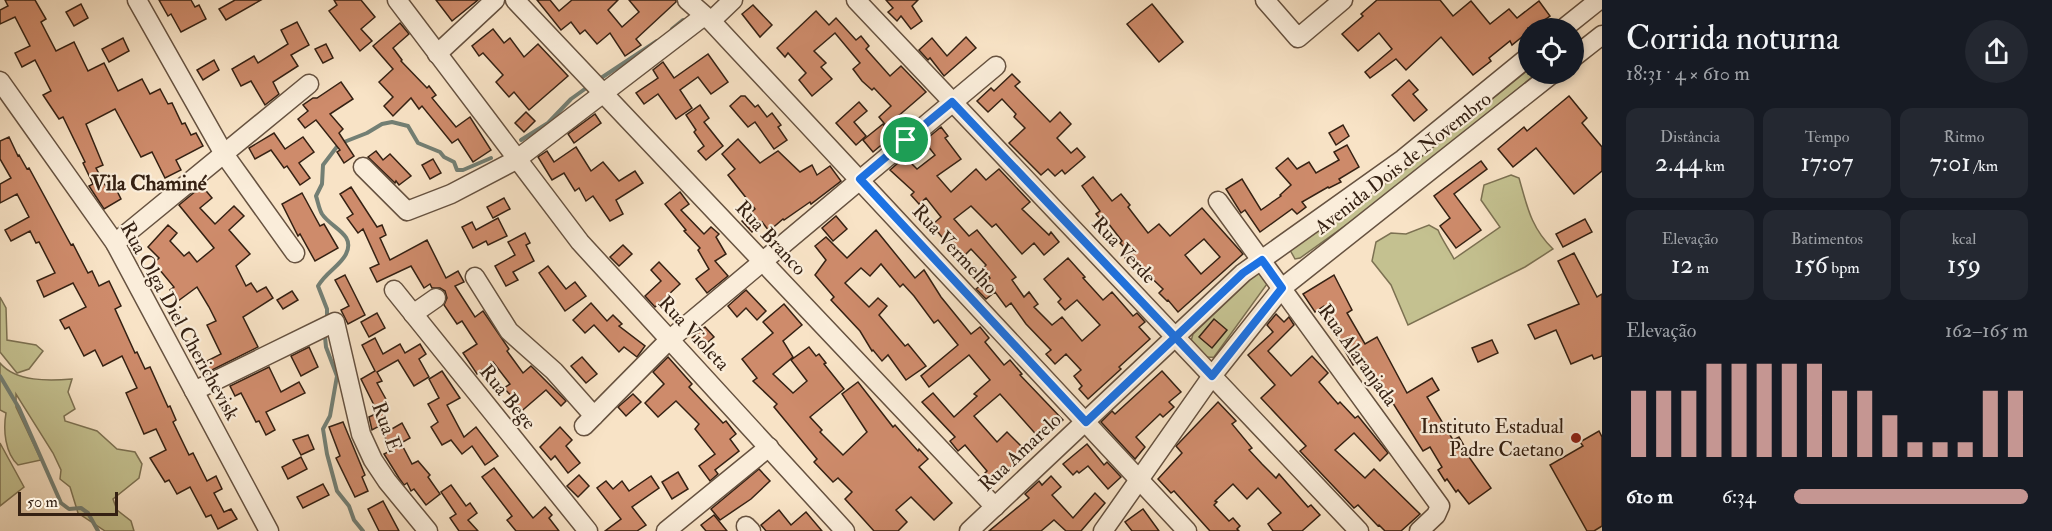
<!DOCTYPE html>
<html lang="pt">
<meta charset="utf-8">
<style>
body{margin:0;font-family:"IM FELL Double Pica",serif;background:#242831;color:#f1f3f6;height:100vh;display:flex;flex-direction:column;font-size:22px;white-space:nowrap}
*{box-sizing:border-box;margin:0}
p{font-size:20px;color:#9ea1a6}
.icon{flex:none;width:33px;height:33px;fill:none;stroke:currentColor;stroke-width:2;stroke-linecap:round;stroke-linejoin:round}
.map{position:relative;flex:1;overflow:hidden}
.drawer{display:flex;flex-direction:column;background:#171b24;width:450px}
.drawer>*{flex:none}
.buttons{position:absolute;left:1518px;top:18px;display:grid;gap:12px}
.buttons a{display:grid;place-items:center;width:66px;height:66px;border-radius:50%;background:#171b24;box-shadow:0 3px 9px #0003;font-size:30px}
.scale{position:absolute;left:18px;bottom:15px;width:100px;box-sizing:border-box;padding-left:6px;border:3px solid #352113;border-top:0;font-size:16px;line-height:21px;white-space:nowrap;color:#352113;-webkit-text-stroke:4px #faedda;paint-order:stroke}
.pin{position:absolute;display:grid;place-items:center;width:51px;height:51px;color:#fff;margin:-26px;border:3px solid #fff;border-radius:50%;box-shadow:0 2px 6px #0007}
.round{display:grid;place-items:center;flex:none;width:63px;height:63px;border-radius:32px;background:#242831}
.summary{display:flex;align-items:center;justify-content:space-between;height:102px;padding:0 24px}
h1{font-size:33px;font-weight:600;line-height:45px}
.stats{display:grid;grid-template-columns:repeat(3,1fr);gap:9px;height:102px;padding:6px 24px}
.stats div{display:grid;align-content:center;border-radius:12px;background:#242831;text-align:center}
.stats b{font-size:26px;font-weight:600}
.stats small{font-size:16px;font-weight:400}
.stats p{font-size:16px}
.chart{height:168px;padding:12px 24px}
.chart p{display:flex;justify-content:space-between}
.chart svg{width:100%;height:108px;margin-top:6px;stroke:#c59692;stroke-width:6}
ul{padding:0 24px;list-style:none;font-size:20px}
li{display:grid;grid-template-columns:96px 72px 1fr;align-items:center;height:45px}
li i{height:15px;border-radius:8px;background:#c59692}
main{display:flex;flex:1;min-height:0}
.map>svg:first-child{display:block}
.green{fill:#c4c190;stroke:#7c7152;stroke-width:1.5}
.lines{fill:none;stroke-linecap:round;stroke-linejoin:round}
.stream{stroke:#737f74;stroke-width:4}
.building{fill:#ce8b6b;stroke:#352113;stroke-width:1.5;fill-rule:evenodd}
.minor-casing{stroke:#665240;stroke-width:21}
.minor{stroke:#faedda;stroke-width:18}
.route-casing{stroke:#fff;stroke-width:12}
.route{stroke:#1a73e8;stroke-width:8}
.poi-dot{fill:#8f2418;stroke:#faedda;stroke-width:2}
.labels{text-anchor:middle;dominant-baseline:central;stroke-width:4.5;stroke-linejoin:round;paint-order:stroke}
.street-label{font-size:20px;fill:#352113;stroke:#faedda}
.poi-label{font-size:20px;fill:#352113;stroke:#faedda;text-anchor:end}
.neighbourhood-label{font-size:21px;font-weight:bold;fill:#352113;stroke:#faedda}
</style>
<main>
<div class="map">
<svg width="1602" height="531" viewBox="0 0 1602 531">
<rect width="100%" height="100%" fill="#f8e3c6"/>
<filter id="stains"><feTurbulence type="fractalNoise" baseFrequency=".00333" numOctaves="4"/><feColorMatrix values="0 0 0 0 .2 0 0 0 0 .09 0 0 0 0 .02 0 0 0 .5 -.17"/></filter>
<radialGradient id="worn" r=".72"><stop offset=".6" stop-color="#630" stop-opacity="0"/><stop offset="1" stop-color="#630" stop-opacity=".3"/></radialGradient>
<g class="green">
<path d="M1528,70v4h8l-152,124 -84,60 -5,1 -5,-9c81,-58 161,-117 238,-180z"/>
<path d="M1511,175l8,3c8,28 12,50 34,71l-28,18 -117,58 -17,-40 -19,-24 4,-19 15,-9 15,1 23,-9 9,5c4,10 11,19 16,29l46,-32 -19,-27 3,-15z"/>
<path d="M1259,271l10,6 -2,7 -53,73c-12,2 -17,-7 -23,-16l2,-7z"/>
<polygon points="0,297 6,308 7,340 36,345 43,351 29,369 17,373 0,352"/>
<path d="M0,363c16,19 49,18 72,16l-4,13 7,17 -11,7 1,5 32,10 20,18 18,3 7,12 -3,14 -26,21 4,11 14,11 3,10h-29l-27,-18 -8,-26 -10,-8 1,-9 -8,-17 -37,-59v13l25,53 -23,5c-13,-12 -15,-35 -12,-52l-6,-3z"/>
<polygon points="0,443 24,487 0,506"/>
</g>
<g class="lines">
<g class="stream">
<polyline points="672,29 683,20"/>
<polyline points="598,80 657,41"/>
<polyline points="521,140 548,123 571,99 589,86"/>
<path d="M327,316v-7l-9,-23c8,-14 22,-20 28,-32 10,-20 -15,-26 -24,-40 -3,-5 -4,-12 -6,-18l6,-12 1,-19 16,-21 28,-11 15,-9 10,-2 16,4 10,17 22,9 4,5 10,5 3,8h6l28,-12"/>
<polyline points="325,337 326,347 337,376 330,416 323,429 327,454 337,491 349,506 354,520 363,531"/>
<polyline points="0,376 19,408 61,503 69,509 81,508 88,513 98,531"/>
</g>
</g>
<g class="building">
<polygon points="5,0 35,0 46,19 41,22 56,51 74,42 88,71 104,63 118,91 142,79 150,94 160,89 168,104 172,103 182,124 185,123 191,135 196,133 203,146 176,160 181,170 165,178 152,152 141,157 115,109 86,124 103,165 96,168 109,192 116,189 121,199 104,209 89,186 93,184 83,163 85,162 63,117 59,119 43,95 51,91 35,60 22,67 15,53 30,46 15,17 0,24 0,10 8,6"/>
<polygon points="159,0 191,0 195,7 199,5 206,19 181,32 171,14 168,16"/>
<polygon points="235,0 261,0 226,20 219,9"/>
<polygon points="334,0 361,0 375,17 361,29 372,41 360,51 329,11 337,5"/>
<polygon points="436,0 478,0 452,21"/>
<polygon points="537,0 550,0 559,11 572,0 618,0 608,10 622,27 639,12 629,0 676,0 676,2 636,39 641,45 625,56 610,33 597,44 585,30 580,34 571,22 561,30"/>
<polygon points="886,0 918,0 912,6 922,21 911,29 901,16 897,21 888,12 893,8"/>
<polygon points="1377,0 1440,0 1453,16 1471,1 1490,24 1509,9 1517,18 1539,1 1550,16 1533,28 1528,28 1528,32 1512,45 1510,41 1489,58 1491,61 1473,75 1441,37 1406,70 1396,59 1370,78 1365,72 1392,49 1379,33 1358,51 1342,34 1363,16 1361,14"/>
<polygon points="81,4 88,18 74,26 66,12"/>
<polygon points="1152,4 1183,42 1159,62 1127,24"/>
<polygon points="753,5 772,25 760,37 742,14"/>
<polygon points="816,11 829,25 836,18 856,40 861,36 869,46 866,49 890,76 901,66 926,92 896,118 898,120 888,128 879,117 891,106 874,88 872,90 862,81 853,69 860,63 835,33 814,51 826,63 821,67 832,79 812,96 799,80 806,73 788,53 785,57 777,48"/>
<polygon points="297,22 309,45 291,55 298,66 273,82 279,94 265,105 251,81 241,86 232,69 254,56 258,63 288,44 281,30"/>
<polygon points="400,23 409,34 393,48 402,60 401,61 427,88 429,86 436,95 432,98 456,127 470,117 491,150 473,162 458,139 452,143 422,106 419,109 411,98 393,116 384,106 393,97 379,82 393,69 373,46"/>
<polygon points="493,29 504,43 510,38 524,57 538,44 568,76 529,110 514,92 509,97 496,82 503,75 483,53 479,56 472,46"/>
<polygon points="966,37 976,48 944,76 930,58 928,60 919,50 932,38 947,56"/>
<polygon points="123,38 129,51 109,62 102,49"/>
<polygon points="326,44 333,58 323,63 315,49"/>
<polygon points="708,54 728,82 711,94 698,77 680,90 692,108 676,119 658,94 644,104 636,93 658,78 653,70 663,62 674,78"/>
<polygon points="214,60 219,70 203,80 197,70"/>
<polygon points="1012,74 1020,82 1015,86 1050,122 1060,112 1071,124 1057,138 1071,153 1077,148 1085,157 1065,174 1062,170 1055,176 1048,169 1041,175 1009,143 1025,128 1014,117 1016,114 1002,99 988,112 977,101 991,88 994,91"/>
<polygon points="1409,80 1418,90 1413,94 1427,110 1414,121 1392,95"/>
<polygon points="341,82 353,99 330,114 343,129 339,133 354,156 344,163 337,152 340,150 316,120 305,128 298,119 308,111 303,105 313,98 317,98"/>
<polygon points="741,96 745,96 755,107 758,105 767,117 772,113 781,125 778,127 787,140 774,149 755,122 748,127 730,106"/>
<polygon points="1569,96 1587,118 1582,123 1602,147 1602,171 1574,194 1536,148 1513,167 1498,149 1524,127 1527,131"/>
<polygon points="859,102 867,111 854,122 866,136 856,145 836,123"/>
<polygon points="700,105 709,118 704,122 723,146 706,160 698,151 704,146 694,132 696,130 686,115"/>
<polygon points="526,112 535,121 524,132 515,123"/>
<polygon points="595,114 601,123 574,143 568,134"/>
<polygon points="883,124 892,136 873,152 863,140"/>
<polygon points="1343,125 1349,136 1336,145 1329,133"/>
<polygon points="941,127 948,136 945,138 961,159 937,176 951,192 976,169 986,180 999,169 1030,202 1022,209 1049,235 1051,232 1059,242 1044,255 1034,243 1022,254 996,224 992,227 971,206 954,219 969,236 977,230 1016,277 1012,280 1024,297 1029,292 1038,304 1034,307 1052,325 1062,317 1082,341 1100,325 1077,300 1065,310 1058,302 1061,299 1044,279 1068,258 1085,277 1083,278 1103,300 1112,292 1133,316 1137,313 1145,322 1139,327 1150,339 1119,367 1121,369 1088,399 1079,389 1082,386 1074,376 1081,370 1066,354 1055,364 1046,354 1051,350 1026,324 1011,303 1006,307 995,292 986,299 976,289 990,278 983,268 986,265 971,249 963,257 953,246 951,248 932,225 941,217 926,198 919,204 911,195 914,192 890,170 905,157 917,169 935,155 924,141"/>
<polygon points="274,133 285,149 303,137 314,152 299,163 310,178 300,185 287,166 284,168 271,150 255,159 249,148"/>
<polygon points="9,137 18,156 19,155 27,169 29,168 71,245 73,244 88,273 92,271 99,286 109,281 121,306 115,309 135,353 137,352 145,369 150,367 168,407 170,406 176,420 173,422 189,455 193,453 207,481 216,476 222,489 214,493 224,512 231,509 237,519 218,529 211,515 206,517 190,487 177,494 169,480 165,482 150,458 166,450 156,429 144,434 126,393 137,388 122,356 103,366 95,350 84,356 69,327 65,329 60,320 86,307 73,283 44,297 37,281 55,273 39,242 36,243 30,231 11,241 5,230 29,217 17,194 0,203 0,184 11,178 0,159 0,141"/>
<polygon points="738,139 760,163 778,151 800,172 812,165 817,175 830,166 841,181 811,204 810,202 784,220 783,219 769,231 762,222 752,232 742,221 755,209 728,175 735,169 722,154"/>
<polygon points="1347,145 1359,167 1339,179 1341,182 1329,188 1328,187 1302,202 1306,207 1297,214 1292,209 1260,232 1245,210 1241,213 1226,189 1242,179 1261,210 1281,196 1280,195 1291,185 1276,168 1288,158 1297,169 1309,162 1316,173 1339,160 1334,152"/>
<polygon points="576,147 591,171 603,162 619,181 635,171 643,183 616,200 623,214 610,221 593,196 586,201 579,188 575,191 564,173 552,180 538,157 547,151 554,162"/>
<polygon points="376,151 383,160 390,154 411,176 399,185 396,181 395,183 368,157"/>
<polygon points="433,159 441,173 430,179 422,165"/>
<polygon points="1481,161 1487,169 1454,194 1481,230 1456,248 1440,226 1450,218 1434,196"/>
<path d="M1093,177l19,24 9,-7 9,11 -2,2 20,26 11,-9 11,12 32,-28 41,46 -65,58 -10,-12 -1,1 -8,-8 4,-4 -25,-24 -3,3 -10,-10 5,-5 -10,-10 2,-2 -14,-18 -3,2 -9,-11 4,-3 -18,-25zM1204,239l16,18 -19,17 -16,-19z"/>
<polygon points="202,186 212,198 200,208 215,224 234,206 244,216 229,230 250,254 236,266 246,286 251,283 257,292 266,287 273,298 243,317 258,347 208,372 203,363 221,354 207,325 216,321 209,307 197,287 178,301 170,290 174,287 154,263 159,258 148,247 168,225 177,233 170,241 184,256 189,252 197,262 214,248 179,205"/>
<polygon points="351,187 377,227 382,225 386,235 380,238 390,260 427,240 446,278 458,271 464,282 455,286 475,317 483,311 509,349 507,351 523,373 531,366 566,401 561,406 546,390 517,415 507,404 513,398 504,388 510,384 493,362 477,374 463,353 477,344 462,321 457,324 444,305 447,298 445,291 440,288 432,288 430,284 424,288 411,266 377,282 370,268 379,264 363,229 358,233 347,218 353,214 340,194"/>
<polygon points="680,192 689,204 681,210 704,234 711,227 719,234 716,237 726,254 715,261 728,276 707,293 696,279 709,269 698,250 700,248 684,231 686,230 665,204"/>
<polygon points="302,193 320,226 324,224 338,248 315,261 300,234 298,236 282,204"/>
<polygon points="504,198 510,209 493,218 487,207"/>
<polygon points="836,216 847,229 833,241 822,228"/>
<polygon points="498,218 507,236 488,245 486,241 473,248 462,227 472,222 476,230"/>
<polygon points="1585,219 1592,232 1563,247 1556,234"/>
<polygon points="876,230 915,278 924,270 941,297 971,334 980,327 989,338 985,342 1004,365 1010,360 1022,374 1020,375 1063,420 1041,440 1000,394 974,416 997,442 1007,432 1027,452 1005,472 1003,470 992,480 985,473 987,471 965,445 958,451 950,441 955,437 922,402 933,393 954,417 977,396 974,394 990,380 969,355 929,387 921,376 958,345 938,320 934,323 914,296 903,284 900,287 881,264 870,276 861,268 845,283 869,307 878,298 887,306 879,315 905,346 908,344 926,366 906,380 888,355 882,361 873,350 872,351 860,331 831,300 834,297 815,275 826,260 815,246 826,237 847,258"/>
<polygon points="525,233 530,243 526,245 534,261 513,272 518,280 506,286 495,266 515,255 508,242"/>
<polygon points="623,245 632,254 619,266 610,257"/>
<polygon points="1574,253 1597,297 1602,294 1602,356 1594,359 1592,355 1571,364 1556,330 1535,339 1528,325 1579,304 1558,261"/>
<polygon points="659,262 680,284 655,307 645,296 661,281 651,270"/>
<polygon points="548,266 566,289 575,282 586,296 565,311 539,273"/>
<polygon points="345,275 365,315 348,324 341,310 349,306 335,280"/>
<polygon points="1334,275 1352,310 1347,313 1365,344 1377,337 1407,393 1432,378 1439,390 1427,397 1453,440 1459,437 1466,449 1464,450 1491,488 1469,504 1458,490 1456,492 1447,479 1445,481 1438,470 1442,467 1430,447 1423,451 1391,400 1387,403 1371,377 1368,379 1358,362 1353,365 1332,328 1335,326 1324,306 1315,312 1303,294"/>
<polygon points="746,290 766,311 757,320 746,308 737,317 728,306"/>
<polygon points="292,291 298,300 283,309 277,300"/>
<polygon points="591,303 607,321 613,315 622,324 619,326 645,346 637,357 624,347 619,352 594,325 585,333 573,320"/>
<polygon points="784,304 802,325 783,341 793,357 773,374 793,393 807,381 791,360 809,347 816,356 819,354 826,363 824,364 844,389 810,417 822,430 820,432 843,455 867,432 842,394 858,382 893,427 895,425 918,451 919,449 928,459 919,467 952,503 934,520 911,497 896,510 907,522 898,531 874,531 845,499 852,492 838,478 833,482 814,462 817,459 774,407 777,404 753,381 757,378 742,359 773,333 763,322"/>
<polygon points="377,313 385,328 369,337 361,322"/>
<polygon points="1276,314 1284,322 1289,317 1294,325 1268,351 1291,376 1312,356 1328,373 1319,382 1338,404 1340,402 1355,418 1358,416 1388,453 1380,461 1354,433 1335,450 1365,478 1374,469 1420,514 1401,531 1385,531 1379,525 1378,526 1358,505 1354,508 1300,451 1306,446 1261,398 1275,385 1248,355 1273,332 1267,325"/>
<polygon points="1214,319 1227,330 1212,348 1199,337"/>
<polygon points="705,327 714,337 701,348 692,338"/>
<polygon points="375,338 383,354 400,344 405,353 420,344 426,354 419,359 429,377 414,386 398,360 377,372 382,381 377,383 388,403 376,409 361,379 375,371 362,345"/>
<polygon points="1492,340 1498,353 1478,362 1472,348"/>
<polygon points="309,347 318,367 301,376 291,356"/>
<polygon points="582,357 597,374 586,383 571,366"/>
<polygon points="668,357 692,384 689,387 723,423 726,421 736,434 730,439 739,451 715,470 718,474 710,481 699,466 715,454 695,429 699,424 676,401 658,417 645,403 664,384 653,372"/>
<polygon points="269,367 281,392 299,382 305,393 266,412 275,430 266,435 259,421 256,422 241,393 235,396 230,386"/>
<polygon points="442,371 460,398 447,405 464,437 476,427 498,456 485,465 472,446 462,454 451,440 442,445 431,427 438,422 428,404 439,398 429,379"/>
<polygon points="1162,371 1181,392 1169,402 1174,407 1163,417 1160,414 1136,437 1145,447 1135,459 1101,422 1112,411 1115,414"/>
<polygon points="633,394 641,402 626,416 618,407"/>
<polygon points="1218,402 1236,421 1232,424 1252,448 1249,450 1262,464 1276,478 1279,474 1308,507 1311,505 1320,515 1302,531 1273,531 1268,524 1281,513 1258,488 1247,499 1233,484 1215,501 1217,502 1214,505 1229,521 1233,518 1240,526 1237,529 1239,531 1210,531 1174,491 1171,493 1158,479 1182,453 1176,446 1179,443"/>
<polygon points="382,411 387,422 372,430 369,417"/>
<polygon points="343,422 365,475 362,477 368,491 355,497 336,458 340,456 329,427"/>
<polygon points="402,423 410,438 401,443 412,464 418,461 430,475 428,477 440,494 426,505 414,489 411,491 407,483 404,485 399,478 384,454 392,450 383,434"/>
<polygon points="560,427 572,440 566,446 580,463 568,473 555,456 551,460 540,447"/>
<polygon points="1599,431 1602,437 1602,526 1594,531 1587,531 1550,465 1583,446 1580,442"/>
<polygon points="308,435 314,449 301,455 293,440"/>
<polygon points="1087,444 1104,465 1107,462 1121,477 1108,489 1088,466 1079,473 1077,471 1073,475 1063,464"/>
<polygon points="301,457 307,469 288,479 282,467"/>
<polygon points="494,468 533,518 545,507 552,515 549,518 559,531 516,531 507,520 512,516 482,477"/>
<polygon points="759,469 770,481 751,499 720,520 711,509"/>
<polygon points="678,472 688,489 672,499 662,482"/>
<polygon points="579,475 589,486 578,497 567,486"/>
<polygon points="651,476 659,488 632,507 646,525 637,531 605,531 621,519 597,488 606,481 613,489 622,481 629,491"/>
<polygon points="1051,476 1061,487 1052,495 1073,518 1095,493 1105,503 1081,531 1066,531 1054,520 1041,531 989,531 1029,498 1025,494 1039,481 1042,485"/>
<polygon points="323,484 329,495 303,508 297,497"/>
<polygon points="451,485 466,506 470,503 477,513 468,520 478,531 459,531 450,518 456,514 441,492"/>
<polygon points="383,501 399,531 379,531 368,509"/>
<polygon points="1143,509 1159,531 1132,531 1125,522"/>
<polygon points="779,510 791,525 806,512 822,531 766,531 761,525"/>
<polygon points="714,515 727,531 706,531 701,525"/>
</g>
<g class="lines">
<defs>
<g id="minor">
<polyline points="137,0 224,154 295,253"/>
<polyline points="397,0 580,242 845,531"/>
<polyline points="515,0 995,507"/>
<polyline points="687,0 711,21 738,50 1187,531"/>
<polyline points="856,0 1359,531"/>
<polyline points="1265,0 1298,38 1343,0"/>
<polyline points="711,21 733,0"/>
<polyline points="1564,28 1599,0"/>
<polyline points="437,54 495,0"/>
<polyline points="1574,57 1602,35"/>
<polyline points="0,81 115,243 269,531"/>
<polyline points="363,167 407,211 451,194 516,160 704,16"/>
<polyline points="1218,201 1440,506 1436,515 1419,531"/>
<polyline points="115,243 309,84"/>
<polyline points="475,277 509,331 554,371 594,416"/>
<polyline points="394,290 588,531"/>
<polyline points="413,314 436,298"/>
<polyline points="194,391 335,322 361,434 373,460 387,481 428,531"/>
<polyline points="584,426 669,340 996,66"/>
<polyline points="746,526 751,531"/>
<polyline points="666,531 769,447"/>
<polyline points="969,531 1243,273 1403,159 1528,57"/>
<polyline points="1103,531 1212,376 1282,288 1552,74"/>
</g>
</defs>
<use href="#minor" class="minor-casing"/>
<use href="#minor" class="minor"/>
</g>
<g class="lines">
<defs>
<polyline id="route" points="906,140 860,179 1086,422 1243,273 1262,260 1282,288 1212,376 1176,338 952,102 906,140"/>
</defs>
<use href="#route" class="route-casing"/>
<use href="#route" class="route"/>
</g>
<circle class="poi-dot" cx="1576" cy="438" r="6"/>
<g class="labels">
<g class="street-label">
<text transform="translate(1403 163) rotate(-38)">Avenida Dois de Novembro</text>
<text transform="translate(771 238) rotate(47)">Rua Branco</text>
<text transform="translate(955 249) rotate(47)">Rua Vermelho</text>
<text transform="translate(1124 250) rotate(47)">Rua Verde</text>
<text transform="translate(180 321) rotate(61)">Rua Olga Diel Cherichevisk</text>
<text transform="translate(694 333) rotate(47)">Rua Violeta</text>
<text transform="translate(1358 355) rotate(54)">Rua Alaranjada</text>
<text transform="translate(508 397) rotate(51)">Rua Bege</text>
<text transform="translate(387 427) rotate(70)">Rua E</text>
<text transform="translate(1020 452) rotate(-43)">Rua Amarelo</text>
</g>
<g class="poi-label">
<text x="1564" y="426">Instituto Estadual<tspan x="1564" dy="23">Padre Caetano</tspan></text>
</g>
<g class="neighbourhood-label">
<text x="149" y="183">Vila Chaminé</text>
</g>
</g>
<rect width="100%" height="100%" filter="url(#stains)"/>
<rect width="100%" height="100%" fill="url(#worn)"/>
</svg>
<div class="buttons">
<a><svg class="icon" aria-label="locate" viewBox="0 0 24 24"><circle cx="12" cy="12" r="6"/><path d="M12 2v4M12 18v4M2 12h4M18 12h4"/></svg></a>
</div>
<div class="scale">50 m</div>
<div class="pin" style="left:906px;top:140px;background:#1e9e55"><svg class="icon" aria-label="arrive" viewBox="0 0 24 24"><path d="M6 21V4h12l-3 4 3 4H6"/></svg></div>
</div>
<section class="drawer">
<div class="summary"><div><h1>Corrida noturna</h1><p>18:31 · 4 × 610 m</p></div><a class="round"><svg class="icon" aria-label="share" viewBox="0 0 24 24"><path d="M12 15V3M7 8l5-5 5 5M5 13v7h14v-7"/></svg></a></div>
<div class="stats">
<div><p>Distância</p><b>2.44<small> km</small></b></div>
<div><p>Tempo</p><b>17:07</b></div>
<div><p>Ritmo</p><b>7:01<small> /km</small></b></div>
</div>
<div class="stats">
<div><p>Elevação</p><b>12<small> m</small></b></div>
<div><p>Batimentos</p><b>156<small> bpm</small></b></div>
<div><p>kcal</p><b>159</b></div>
</div>
<div class="chart"><p><span>Elevação</span>162–165 m</p>
<svg viewBox="0 0 160 44" preserveAspectRatio="none"><path d="M5 44V17M15 44V17M25 44V17M35 44V6M45 44V6M55 44V6M65 44V6M75 44V6M85 44V17M95 44V17M105 44V27M115 44V38M125 44V38M135 44V38M145 44V17M155 44V17"/></svg>
</div>
<ul>
<li><b>610 m</b>6:34<i style="width:100%"></i></li>
</ul>
</section>
</main>
